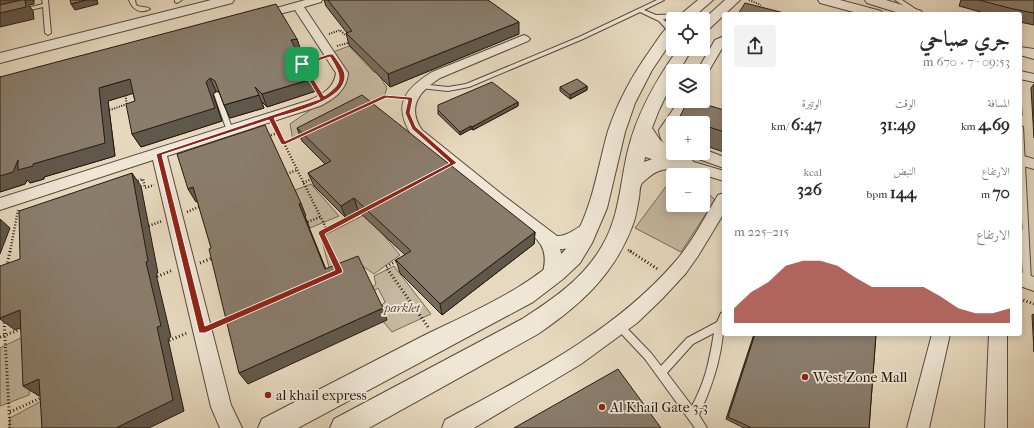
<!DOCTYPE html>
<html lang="ar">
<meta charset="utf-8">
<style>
body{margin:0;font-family:"IM FELL French Canon",Amiri,serif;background:#f2f2f3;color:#2b2b33;direction:rtl;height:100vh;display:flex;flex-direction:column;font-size:15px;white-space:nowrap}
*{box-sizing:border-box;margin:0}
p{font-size:13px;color:#7c7c81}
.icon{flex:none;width:22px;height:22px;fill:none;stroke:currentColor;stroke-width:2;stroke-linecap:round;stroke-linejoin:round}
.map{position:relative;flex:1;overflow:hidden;direction:ltr}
.panel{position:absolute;left:722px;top:12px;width:300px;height:324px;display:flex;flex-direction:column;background:#fff;border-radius:4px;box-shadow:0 2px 10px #0003;direction:rtl}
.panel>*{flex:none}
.buttons{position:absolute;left:666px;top:12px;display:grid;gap:8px}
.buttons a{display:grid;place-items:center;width:44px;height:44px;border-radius:4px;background:#fff;box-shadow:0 2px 10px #0003;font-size:20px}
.pin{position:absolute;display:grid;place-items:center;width:34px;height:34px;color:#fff;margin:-17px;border-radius:8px;box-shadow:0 2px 6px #0006}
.round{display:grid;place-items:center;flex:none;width:42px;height:42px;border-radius:4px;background:#f2f2f3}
.overview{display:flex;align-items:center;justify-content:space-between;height:68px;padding:0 12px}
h1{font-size:22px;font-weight:800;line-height:30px}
.metrics{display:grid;grid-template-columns:repeat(3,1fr);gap:6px;height:68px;padding:4px 12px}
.metrics div{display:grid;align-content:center}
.metrics b{font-size:17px;font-weight:800}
.metrics small{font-size:11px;font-weight:400}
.metrics p{font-size:11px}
.chart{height:112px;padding:8px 12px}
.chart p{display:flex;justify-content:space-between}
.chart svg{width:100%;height:72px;margin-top:4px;fill:#8f2418;opacity:.7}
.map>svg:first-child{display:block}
.green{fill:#c6b9a2;stroke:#766a5a}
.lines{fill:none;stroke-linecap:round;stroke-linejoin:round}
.service-casing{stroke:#564a3d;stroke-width:2}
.minor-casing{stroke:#564a3d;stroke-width:2}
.tertiary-casing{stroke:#564a3d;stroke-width:2}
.path-far2{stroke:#261a12;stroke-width:2;stroke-dasharray:1 1.5;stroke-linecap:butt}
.path-far1{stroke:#261a12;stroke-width:2.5;stroke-dasharray:1 2;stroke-linecap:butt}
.path{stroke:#261a12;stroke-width:3;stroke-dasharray:1 2.5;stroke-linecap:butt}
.service{fill:#efe6d5;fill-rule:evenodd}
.minor{fill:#efe6d5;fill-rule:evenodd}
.tertiary{fill:#efe6d5;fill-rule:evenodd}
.wall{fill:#776c5d;stroke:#261a12}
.shaded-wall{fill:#61584c;stroke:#261a12}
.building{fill:#8a7d6c;stroke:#261a12}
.route{fill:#8f2418;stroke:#fff;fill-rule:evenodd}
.poi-dot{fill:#8f2418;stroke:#efe6d5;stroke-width:1.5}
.labels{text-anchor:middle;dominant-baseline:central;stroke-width:3.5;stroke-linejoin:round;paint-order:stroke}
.park-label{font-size:12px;font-style:italic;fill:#564a3d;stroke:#efe6d5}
.near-poi-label{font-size:14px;fill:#261a12;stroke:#efe6d5;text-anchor:start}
</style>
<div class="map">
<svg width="1034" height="428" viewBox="0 0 1034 428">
<rect width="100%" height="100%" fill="#e7d9bf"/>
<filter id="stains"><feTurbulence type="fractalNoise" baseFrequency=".005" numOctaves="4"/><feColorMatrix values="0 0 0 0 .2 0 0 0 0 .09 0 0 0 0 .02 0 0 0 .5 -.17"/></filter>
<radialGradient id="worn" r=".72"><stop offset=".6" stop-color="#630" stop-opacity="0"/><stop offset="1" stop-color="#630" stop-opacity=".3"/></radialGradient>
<g class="green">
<polygon points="349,46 374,72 377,72 387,88 385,94 379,99 363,104 310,134 293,140 290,124 333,94 343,83 333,52"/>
<polygon points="673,177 673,205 703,205 703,188 715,200 681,252 635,228"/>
<polygon points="311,184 339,216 310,228 295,190"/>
<polygon points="366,214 400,255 374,274 358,263 331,275 321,237"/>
<polygon points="394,266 431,314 392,332 381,319 382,305 385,302 378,288 374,291 372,287 376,284 374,276"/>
<polygon points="31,333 32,373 29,395 0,406 0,348"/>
<polygon points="49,397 49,428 9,428 10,418"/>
</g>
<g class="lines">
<defs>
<g id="service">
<polygon points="42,0 48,0 51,33 48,35 45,33 43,7 22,12 19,10 43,4"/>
<path d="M129,0h6l1,5c5,3 10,1 14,4 -10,5 -17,1 -21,-9z"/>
<polygon points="175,0 182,0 177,3 175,2"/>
<polygon points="657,0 664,0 644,10 656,15 686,14 689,16 686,18 663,19 673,30 673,32 669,32 659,21 640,12 583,39 469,87 448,91 420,88 417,86 420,84 448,87 466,84 579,37"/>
<polygon points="895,0 902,0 923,14 916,14"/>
<polygon points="217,92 220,94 233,131 232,133 230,133 227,131 214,94"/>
<polygon points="1020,125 1023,127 1031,281 1030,284 1027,285 1024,284 1023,281 1020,215"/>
<path d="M724,312c0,38 -9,68 -25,103l8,13h-12l-50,-69 -31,-33 2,-3 3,-1 3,1 29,30 10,13 26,-28 30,-16 4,-9zM714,333c-5,29 -8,46 -22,73l-25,-33 26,-29z"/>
</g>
<g id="minor">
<path d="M305,0h17l-1,2 -17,5 44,66c-1,17 -14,26 -28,33l-153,50 64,249 11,23h-22l-9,-21 -58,-247 -153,50v-12l310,-98c13,-6 24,-12 26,-27l-41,-63 -36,9 -6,-3 2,-2z"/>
<path d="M524,35l4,2 2,2 -2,2 -88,37c-20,13 -34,28 -18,52l82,66 53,40c15,1 23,-16 37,-11l2,4c-6,12 -23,20 -36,20 4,13 2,23 -4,34l-6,2 -6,-2 -3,-5c4,-11 6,-22 0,-33 -9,-15 -34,-29 -49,-41 -27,-22 -53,-45 -80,-68 -19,-30 -9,-46 20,-64z"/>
<polygon points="724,36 724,45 707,74 703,75 703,71 697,71 715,40"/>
<polygon points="1020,71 1034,74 1034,82 1020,79"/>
<path d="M679,101h14l-15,22h-5v25c-10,-3 -13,-9 -14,-18z"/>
<polygon points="637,145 724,171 724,181 632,153 630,150 632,147"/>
<polygon points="703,149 724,157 724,168 693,157 691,153 703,153"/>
<polygon points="1020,155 1034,159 1034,169 1020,165"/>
<path d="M724,193v20l-26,43 -12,17 -24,26 -25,24 -56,41 -107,64h-32l3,-8c81,-44 167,-86 229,-157 18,-20 30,-45 44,-68z"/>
<polygon points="1020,272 1034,277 1034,291 1020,286"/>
<polygon points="932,334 950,334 929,428 907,428"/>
<polygon points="989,334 1007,334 1007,428 985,428"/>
</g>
<g id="tertiary">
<polygon points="211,0 234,0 232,3 0,63 0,53"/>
<polygon points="698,0 713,0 691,19 675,19"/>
<polygon points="725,0 740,0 708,30 703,31 703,20"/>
<polygon points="818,0 840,0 881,11 883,14 861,14 820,3"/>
<polygon points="865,0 886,0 921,11 923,14 902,14 867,3"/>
<path d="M673,25v14l-21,31 -17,33 -10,29 -18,76 -15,35 -12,20 -17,16 -30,23 -235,126h-40l4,-9c53,-27 106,-55 159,-82 46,-23 125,-55 153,-99 19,-32 24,-72 34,-107 10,-30 25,-57 43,-82 6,-8 13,-22 22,-24z"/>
<polygon points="1020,47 1034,49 1034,59 1020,55"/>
<path d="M678,49h14l-13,22h-6v10l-14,29 -7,18 8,12 13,9v4c9,0 18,4 22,11l-2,5c-17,4 -27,-6 -44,8 -2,2 -7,5 -8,8 -2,4 -1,9 -2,13 -2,10 -3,20 -7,29 -19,49 -52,78 -94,107l-169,94h-39l4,-9 188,-100c30,-19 62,-41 80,-73 18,-30 18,-64 26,-96 9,-37 28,-70 50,-101zM647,148l11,9 -14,5z"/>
</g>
</defs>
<use href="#service" class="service-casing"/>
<use href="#minor" class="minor-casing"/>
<use href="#tertiary" class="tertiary-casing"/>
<g class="path-far2">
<polyline points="749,0 761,5"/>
<polyline points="329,34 340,30 345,35 348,34"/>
<polyline points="337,46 351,42"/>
<polyline points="301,64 319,59"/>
<polyline points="125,93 127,105"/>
<polyline points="369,103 385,96 399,97"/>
<polyline points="107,111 127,104"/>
</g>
<g class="path-far1">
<polyline points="276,127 327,230"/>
<polyline points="268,136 278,133"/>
<polyline points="284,144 302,135"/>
<polyline points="284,175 297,170"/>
<polyline points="135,182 143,179 145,188 154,185"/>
<polyline points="303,183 314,178"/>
<polyline points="187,212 201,206"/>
<polyline points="305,223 320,217"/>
<polyline points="146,227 162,221"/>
<polyline points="628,250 632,252"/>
<polyline points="10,252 18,210"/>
<polyline points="330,252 321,233 362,212"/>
</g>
<g class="path">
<polyline points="330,251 337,266"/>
<polyline points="630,251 659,270"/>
<polyline points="399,259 386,267 428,327"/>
<polyline points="200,263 212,258"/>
<polyline points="7,266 10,251"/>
<polyline points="154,278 173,270"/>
<polyline points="1020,299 1034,304"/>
<polyline points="4,319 10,428"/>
<polyline points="217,324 227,319"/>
<polyline points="0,337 24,328"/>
<polyline points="166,342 187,333"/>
<polyline points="10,412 43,397"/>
</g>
<use href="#service" class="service"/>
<use href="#minor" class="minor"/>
<use href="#tertiary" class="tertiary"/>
</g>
<g class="wall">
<polygon points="324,0 488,0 519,34 390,87 349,45 346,33 347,33 326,6"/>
<polygon points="961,0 1034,0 1034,25 1020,22 1020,14 988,14 959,6"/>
<polygon points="297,39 301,51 297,52 316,91 267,107 261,101 264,108 230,118 224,105 219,92 216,91 213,94 222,121 141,147 132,134 135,101 133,93 108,101 115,156 44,177 44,179 30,183 27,180 25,184 0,192 0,77"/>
<polygon points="1034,84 1034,138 1031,88"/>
<polygon points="587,86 587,90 570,99 560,91 560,87"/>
<polygon points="518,102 518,106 473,130 471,129 460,135 438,114 438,110"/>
<polygon points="724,110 724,152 703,145 703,123 678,123 679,118"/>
<polygon points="297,128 535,232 534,244 442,315 400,273 396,260 405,255 358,211 346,218 314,186 308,173 325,164 302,141"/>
<polygon points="1034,314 1034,352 1032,315"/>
<polygon points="754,334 876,334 869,428 744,428 726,419"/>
</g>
<g class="shaded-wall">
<polygon points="0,0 34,0 34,4 29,5 33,11 34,19 0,27"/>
<polygon points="86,0 97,0 98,4 75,10 71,4"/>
<polygon points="519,22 519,34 390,87 388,74"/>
<polygon points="297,39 301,51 295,53 291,40"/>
<polygon points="210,78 216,91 213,94 222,121 141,147 132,134 206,82"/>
<polygon points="130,79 138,92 108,101 115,156 44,177 44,179 30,183 27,180 25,184 0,192 0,176 18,160 33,164 99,88"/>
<polygon points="312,79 316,91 267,107 262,94"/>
<polygon points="587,86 587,90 570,99 570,95"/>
<polygon points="259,95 264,108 230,118 224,105"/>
<polygon points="518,102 518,106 473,130 472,127"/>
<polygon points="471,126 471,129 460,135 460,132"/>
<polygon points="132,173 141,186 158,273 156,274 171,337 168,339 184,411 149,428 116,428 157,327 146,262"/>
<polygon points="193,187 201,200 196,202 188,189"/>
<polygon points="354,198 358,211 346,218 341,206"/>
<polygon points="301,203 306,216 305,217 331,282 299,204"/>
<polygon points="0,219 10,228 0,254"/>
<polygon points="535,232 534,244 442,315 440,304"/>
<polygon points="383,308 387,320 248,384 239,373"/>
<polygon points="20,310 34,322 15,330 0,319 0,318"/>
<polygon points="39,379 54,390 39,396 23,386"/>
</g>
<g class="building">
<polygon points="21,0 25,0 26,7 0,13 0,5"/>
<polygon points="70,0 86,0 71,4"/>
<polygon points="328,0 488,0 519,22 388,74 346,33 352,31"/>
<polygon points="979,0 1034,0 1034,13 1013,9"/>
<polygon points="745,3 788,14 738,14"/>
<polygon points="276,4 297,39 291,40 312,79 262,94 255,87 259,95 224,105 215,81 210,78 206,82 215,108 132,134 126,104 135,101 130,79 99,88 105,143 33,164 33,166 18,170 18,160 13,172 0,176 0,77"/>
<polygon points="1020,72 1022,116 1020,115"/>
<polygon points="577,79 587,86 570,95 560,87"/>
<polygon points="492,82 518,102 472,127 471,126 460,132 438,110 438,105"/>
<polygon points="362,95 535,232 440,304 396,260 411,251 354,198 341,206 308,173 331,161 297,128"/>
<polygon points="688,101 694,101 724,110 724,132 703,125 703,123 695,123 679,118"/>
<polygon points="265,125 301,203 299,204 325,269 358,256 383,308 239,373 209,249 211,248 193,187 188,189 177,154"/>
<polygon points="132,173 148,261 146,262 161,326 157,327 173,400 116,428 42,428 39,379 23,386 20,310 0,318 0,266 20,259 19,211"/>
<polygon points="1020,192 1022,229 1020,228"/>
<polygon points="755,334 876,334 869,428 752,428 728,417"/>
<polygon points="618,369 661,428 514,428"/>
</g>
<path class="route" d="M329,54h4c4,6 11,14 12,21 2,25 -53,38 -71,43l11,23 99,-46 26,2 3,1 -3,15 6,14 41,36 -132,71 18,37 -1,2 -137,60h-6l-43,-179 164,-55 -21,-35zM330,57c11,18 15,26 -6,39l-19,-31zM386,98l22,2 -3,13 7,16 38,34 -131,68 -1,2 17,37 -130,56 -43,-171 107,-35 12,24 3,1z"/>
<g class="poi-dot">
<circle cx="805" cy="377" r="4"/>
<circle cx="268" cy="395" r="4"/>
<circle cx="602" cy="407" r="4"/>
</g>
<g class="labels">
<g class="park-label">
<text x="402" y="308">parklet</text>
</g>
<g class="near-poi-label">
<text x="813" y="377">West Zone Mall</text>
<text x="276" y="395">al khail express</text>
<text x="610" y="407">Al Khail Gate 3-3</text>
</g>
</g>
<rect width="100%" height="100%" filter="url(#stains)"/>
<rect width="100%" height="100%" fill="url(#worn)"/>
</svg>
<div class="buttons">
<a><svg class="icon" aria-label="locate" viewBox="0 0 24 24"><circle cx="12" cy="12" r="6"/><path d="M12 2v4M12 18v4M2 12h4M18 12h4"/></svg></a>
<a><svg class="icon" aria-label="layers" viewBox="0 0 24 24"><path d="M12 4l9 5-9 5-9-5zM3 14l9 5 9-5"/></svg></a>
<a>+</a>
<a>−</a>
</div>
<div class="pin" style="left:302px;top:64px;background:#1e9e55"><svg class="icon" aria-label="arrive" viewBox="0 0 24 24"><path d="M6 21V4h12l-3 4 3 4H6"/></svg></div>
<section class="panel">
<div class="overview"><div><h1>جري صباحي</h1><p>09:53 · 7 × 670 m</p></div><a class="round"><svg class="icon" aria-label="share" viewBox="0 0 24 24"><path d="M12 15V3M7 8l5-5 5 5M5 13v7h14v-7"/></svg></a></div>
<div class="metrics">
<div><p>المسافة</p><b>4.69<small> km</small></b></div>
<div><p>الوقت</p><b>31:49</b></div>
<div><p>الوتيرة</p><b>6:47<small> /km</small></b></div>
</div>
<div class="metrics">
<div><p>الارتفاع</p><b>70<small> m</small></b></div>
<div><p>النبض</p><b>144<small> bpm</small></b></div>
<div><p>kcal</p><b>326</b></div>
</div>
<div class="chart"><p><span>الارتفاع</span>215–225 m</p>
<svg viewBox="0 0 160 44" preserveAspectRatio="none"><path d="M0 44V35L10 25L20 19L30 9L40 6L50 6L60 9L70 16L80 22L90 22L100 22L110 22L120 28L130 35L140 38L150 38L160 35V44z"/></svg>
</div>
</section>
</div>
